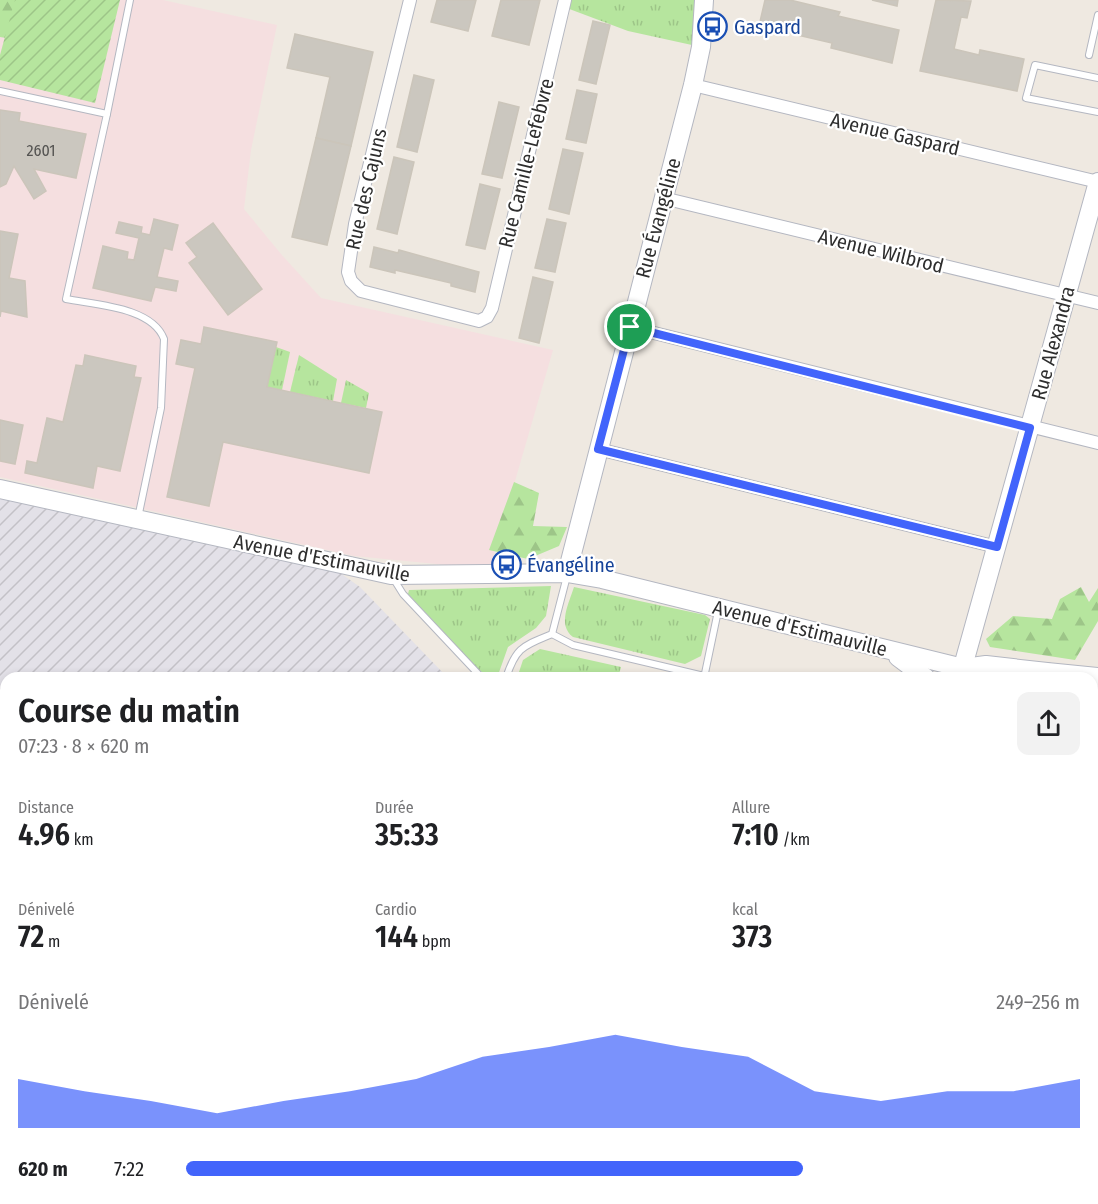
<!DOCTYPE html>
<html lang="fr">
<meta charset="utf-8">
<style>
body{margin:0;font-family:"Fira Sans Condensed",sans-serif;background:#f2f2f2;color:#202124;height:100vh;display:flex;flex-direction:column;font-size:22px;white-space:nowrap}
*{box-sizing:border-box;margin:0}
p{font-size:20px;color:#757577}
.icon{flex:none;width:33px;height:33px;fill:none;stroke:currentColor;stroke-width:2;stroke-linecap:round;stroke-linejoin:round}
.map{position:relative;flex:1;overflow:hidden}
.sheet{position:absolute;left:0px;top:672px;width:1098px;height:532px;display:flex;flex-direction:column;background:#fff;border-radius:18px 18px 0 0;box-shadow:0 3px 9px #0003}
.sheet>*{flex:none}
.pin{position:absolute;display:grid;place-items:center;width:51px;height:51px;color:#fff;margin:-26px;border:3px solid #fff;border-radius:50%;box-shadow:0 2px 6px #0007}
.round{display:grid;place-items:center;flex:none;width:63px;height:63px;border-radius:12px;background:#f2f2f2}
.summary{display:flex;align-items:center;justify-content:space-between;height:102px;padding:0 18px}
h1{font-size:33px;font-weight:600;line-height:45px}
.stats{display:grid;grid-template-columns:repeat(3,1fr);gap:9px;height:102px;padding:6px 18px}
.stats div{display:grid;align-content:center}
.stats b{font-size:30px;font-weight:600}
.stats small{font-size:16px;font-weight:400}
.stats p{font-size:16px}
.chart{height:168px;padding:12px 18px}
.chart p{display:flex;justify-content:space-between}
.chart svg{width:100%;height:108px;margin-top:6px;fill:#4264fb;opacity:.7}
ul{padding:0 18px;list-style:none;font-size:20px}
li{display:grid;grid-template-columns:96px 72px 1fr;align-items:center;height:45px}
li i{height:15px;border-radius:8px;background:#4264fb}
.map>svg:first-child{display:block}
.industrial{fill:url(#industrial-furrows)}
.medical{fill:#f5dfe0}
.grass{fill:url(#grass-tufts)}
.forest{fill:url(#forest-firs)}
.garden{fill:url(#garden-furrows)}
.building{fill:#cbc7bf;stroke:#cbc5ba;stroke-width:1.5}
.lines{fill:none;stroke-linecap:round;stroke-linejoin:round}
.lane-casing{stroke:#b4b7c1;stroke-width:8}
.street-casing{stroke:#b4b7c1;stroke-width:14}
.secondary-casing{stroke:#b4b7c1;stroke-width:20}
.highway-casing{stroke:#c9c9c9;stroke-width:25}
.lane{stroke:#fff;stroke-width:6}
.street{stroke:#fff;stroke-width:12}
.secondary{stroke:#fff;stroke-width:18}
.highway{stroke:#ffa35c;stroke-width:22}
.secondary-bridge-casing{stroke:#b4b7c1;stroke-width:20;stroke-linecap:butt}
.secondary-bridge{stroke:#fff;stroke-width:18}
.route-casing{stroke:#fff;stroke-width:12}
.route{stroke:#4264fb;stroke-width:8}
.labels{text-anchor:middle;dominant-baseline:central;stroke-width:4.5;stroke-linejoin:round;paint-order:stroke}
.number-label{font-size:16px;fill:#555452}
.transit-label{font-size:20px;fill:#164399;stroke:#fff;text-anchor:start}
.street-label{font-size:20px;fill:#2e2e2e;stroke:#fff}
</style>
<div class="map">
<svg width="1098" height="1204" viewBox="0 0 1098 1204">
<defs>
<pattern id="industrial-furrows" width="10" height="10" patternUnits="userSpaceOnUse" patternTransform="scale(1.5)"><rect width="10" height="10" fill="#e3e1e8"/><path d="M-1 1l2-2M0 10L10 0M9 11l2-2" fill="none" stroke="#c3c1c7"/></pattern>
<pattern id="grass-tufts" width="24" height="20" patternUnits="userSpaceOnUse" patternTransform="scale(1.5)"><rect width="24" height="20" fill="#b6e59e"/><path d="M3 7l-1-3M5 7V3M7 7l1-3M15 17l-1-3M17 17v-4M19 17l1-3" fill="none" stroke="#9dc588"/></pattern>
<pattern id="forest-firs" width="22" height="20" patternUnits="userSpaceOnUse" patternTransform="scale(1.5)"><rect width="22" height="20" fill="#b6e59e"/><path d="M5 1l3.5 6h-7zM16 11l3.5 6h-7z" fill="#9dc588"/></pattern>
<pattern id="garden-furrows" width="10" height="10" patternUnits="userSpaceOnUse" patternTransform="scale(1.5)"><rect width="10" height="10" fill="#b6e59e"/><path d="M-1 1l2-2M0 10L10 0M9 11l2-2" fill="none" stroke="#9dc588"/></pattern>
</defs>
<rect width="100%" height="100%" fill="#efe9e1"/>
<g class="industrial">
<polygon points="0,489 326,563 360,587 448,678 6,678 6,1193 0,1192"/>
<polygon points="29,1199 465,1199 456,1204 53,1204"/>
</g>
<polygon class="medical" points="0,0 163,0 277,25 251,150 244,209 281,254 321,298 553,350 491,564 447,565 354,556 0,477"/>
<g class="grass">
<polygon points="565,0 704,0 701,47 628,31 564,7"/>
<polygon points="276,347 290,352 282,390 267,387"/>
<polygon points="299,355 337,379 333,401 290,392"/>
<polygon points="346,380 369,393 366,408 341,403"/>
<polygon points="551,586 546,616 536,628 508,647 497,678 487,676 479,670 408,594 409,590"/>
<path d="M574,587l131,28 5,4 -9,37 -16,8 -112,-27c-16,-12 -4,-34 1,-50z"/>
<polygon points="540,649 621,667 618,678 517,678 523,660"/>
<polygon points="1098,703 1098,759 1092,768 1092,712"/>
<polygon points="1098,806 1098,881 1092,890 1092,815"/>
<polygon points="686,1198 725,1198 725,1199 721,1204 680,1204"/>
<polygon points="846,1198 942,1198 942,1199 940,1204 842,1204"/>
<polygon points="773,1199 812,1199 809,1204 769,1204"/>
</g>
<g class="forest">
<polygon points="0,0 34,0 18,40 0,37"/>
<polygon points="514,482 539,493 533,526 567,527 559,546 528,559 489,550"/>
<polygon points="1081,587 1089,602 1098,588 1098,621 1075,660 990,647 986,639 1013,616 1052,619 1060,599"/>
</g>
<polygon class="garden" points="15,0 120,0 95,103 0,80 0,55"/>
<g class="building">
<polygon points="437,0 476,0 468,31 431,22"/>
<polygon points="501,0 540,0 529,45 492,36"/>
<polygon points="765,0 790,0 840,12 838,16 899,30 892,63 831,48 832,43 759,26"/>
<polygon points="872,0 898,0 897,6"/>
<polygon points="936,0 971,1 967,18 961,17 954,49 979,55 980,50 1024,59 1017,91 920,71"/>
<polygon points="593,21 610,25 596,84 579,80"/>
<polygon points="295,34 373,52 351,146 316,138 330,77 287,68"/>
<polygon points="414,75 434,80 417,152 397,147"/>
<polygon points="577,90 597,94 586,143 566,139"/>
<polygon points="499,102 519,107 502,178 482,174"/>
<polygon points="0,110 20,113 19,121 86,134 76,178 34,169 46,191 34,199 14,166 6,184 0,187"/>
<polygon points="316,138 351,146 327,245 292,237"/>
<polygon points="563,149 583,153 569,214 549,209"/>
<polygon points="394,157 414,162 397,234 377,229"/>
<polygon points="480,184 500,189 485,249 466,245"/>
<polygon points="154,219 178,225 172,250 164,248 157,277 178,281 176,291 155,287 151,301 93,288 103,246 128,252 127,259 134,260 139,238 116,233 119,222 142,227 141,233 150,235"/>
<polygon points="547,219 566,223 555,272 535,268"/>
<polygon points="213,223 262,289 228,315 189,263 197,257 186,243"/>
<polygon points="0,231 18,234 9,278 25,281 27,317 1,311 0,317"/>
<polygon points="374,247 398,253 399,250 479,272 475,292 451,286 451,283 395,270 395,273 370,267"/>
<polygon points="533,277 553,282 539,343 519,338"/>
<polygon points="204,327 277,342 267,387 382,412 369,473 223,442 209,506 167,497 195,368 176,364 181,340 201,344"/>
<polygon points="85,355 136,366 134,377 141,378 120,471 97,466 93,488 25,473 27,461 37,463 47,418 63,422 76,365 83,366"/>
<polygon points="0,420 23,425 15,464 0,461"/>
<polygon points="0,741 6,743 6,847 0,845"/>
</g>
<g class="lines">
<defs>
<g id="lane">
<polyline points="1089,55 1098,15"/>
<polyline points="1098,78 1035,65 1026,98 1098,112"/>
<path d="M0,91l107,23 -41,185c30,6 86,8 98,40l-3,69 -23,110"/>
<polyline points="107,114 130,0"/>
<polyline points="393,578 403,594 482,678"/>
<polyline points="552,634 573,645 704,676"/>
<path d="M506,678c10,-31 17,-32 46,-44l15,-58"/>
<polyline points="704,678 718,611"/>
</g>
<g id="street">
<polyline points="410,0 355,224 348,272 351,281 361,291 479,321 487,317 492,308 565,0"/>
<polyline points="693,85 1098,182"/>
<polyline points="663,198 1098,303"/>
<polyline points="630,327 1098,443"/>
<polyline points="598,449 997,547"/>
<polyline points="1092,905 1098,895"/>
<polyline points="1092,946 1098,949"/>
<polyline points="966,1198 968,1204"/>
<polyline points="567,1204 576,1198"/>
</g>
<g id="secondary">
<polyline points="0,489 391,575 567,573 602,579 963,668 985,678"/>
<polyline points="567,573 693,85 701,47 704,0"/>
<polyline points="898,657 926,678"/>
<polyline points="964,668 986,665 1047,672"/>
<polyline points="960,677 1098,182"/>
<polyline points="1092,689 1098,689"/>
<polyline points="645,1204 653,1198"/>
</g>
<g id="highway">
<polyline points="1092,805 1098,796"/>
<polyline points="738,1204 743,1198"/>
<polyline points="821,1204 824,1198"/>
</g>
</defs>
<use href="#lane" class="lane-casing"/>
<use href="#street" class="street-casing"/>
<use href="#secondary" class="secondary-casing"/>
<use href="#highway" class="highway-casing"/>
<use href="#lane" class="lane"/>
<use href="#street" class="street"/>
<use href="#secondary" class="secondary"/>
<use href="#highway" class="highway"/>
<defs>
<polyline id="secondary-bridge" points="1047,672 1098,677"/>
</defs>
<use href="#secondary-bridge" class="secondary-bridge-casing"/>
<use href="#secondary-bridge" class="secondary-bridge"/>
</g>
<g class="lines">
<defs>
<polygon id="route" points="630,327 1030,428 997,547 598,449"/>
</defs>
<use href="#route" class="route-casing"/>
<use href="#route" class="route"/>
</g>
<defs>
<symbol id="bus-ring" viewBox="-11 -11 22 22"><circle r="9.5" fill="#fff" stroke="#1a4fb4" stroke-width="1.5"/><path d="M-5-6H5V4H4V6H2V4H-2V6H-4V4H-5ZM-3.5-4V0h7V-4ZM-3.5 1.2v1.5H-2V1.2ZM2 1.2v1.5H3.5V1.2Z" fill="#1a4fb4"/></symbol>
</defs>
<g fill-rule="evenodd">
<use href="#bus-ring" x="696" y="10" width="33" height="33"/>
<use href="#bus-ring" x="490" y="548" width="33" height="33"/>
</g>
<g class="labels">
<g class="number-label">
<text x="41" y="150">2601</text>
</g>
<g class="transit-label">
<text x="734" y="27">Gaspard</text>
<text x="527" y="565">Évangéline</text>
</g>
<g class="street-label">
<text transform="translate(895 134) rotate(13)">Avenue Gaspard</text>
<text transform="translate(526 163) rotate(-76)">Rue Camille-Lefebvre</text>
<text transform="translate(366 189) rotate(-77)">Rue des Cajuns</text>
<text transform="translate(658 218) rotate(-75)">Rue Évangéline</text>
<text transform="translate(881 251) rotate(14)">Avenue Wilbrod</text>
<text transform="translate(1053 343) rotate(-75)">Rue Alexandra</text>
<text transform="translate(322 558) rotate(11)">Avenue d'Estimauville</text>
<text transform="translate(800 628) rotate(14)">Avenue d'Estimauville</text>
</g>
</g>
</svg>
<div class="pin" style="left:630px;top:327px;background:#1e9e55"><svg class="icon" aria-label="arrive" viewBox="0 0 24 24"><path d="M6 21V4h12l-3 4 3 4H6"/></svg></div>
<section class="sheet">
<div class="summary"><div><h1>Course du matin</h1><p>07:23 · 8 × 620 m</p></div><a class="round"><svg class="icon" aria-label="share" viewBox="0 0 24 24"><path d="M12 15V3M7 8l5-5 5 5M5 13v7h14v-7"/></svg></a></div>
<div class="stats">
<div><p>Distance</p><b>4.96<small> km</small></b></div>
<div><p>Durée</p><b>35:33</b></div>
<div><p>Allure</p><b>7:10<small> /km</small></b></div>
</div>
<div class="stats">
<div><p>Dénivelé</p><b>72<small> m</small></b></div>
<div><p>Cardio</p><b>144<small> bpm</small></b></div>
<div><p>kcal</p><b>373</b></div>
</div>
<div class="chart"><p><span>Dénivelé</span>249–256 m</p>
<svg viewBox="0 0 160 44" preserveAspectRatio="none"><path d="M0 44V24L10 29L20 33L30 38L40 33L50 29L60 24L70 15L80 11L90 6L100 11L110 15L120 29L130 33L140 29L150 29L160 24V44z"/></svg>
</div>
<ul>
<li><b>620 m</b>7:22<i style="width:69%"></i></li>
</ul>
</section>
</div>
